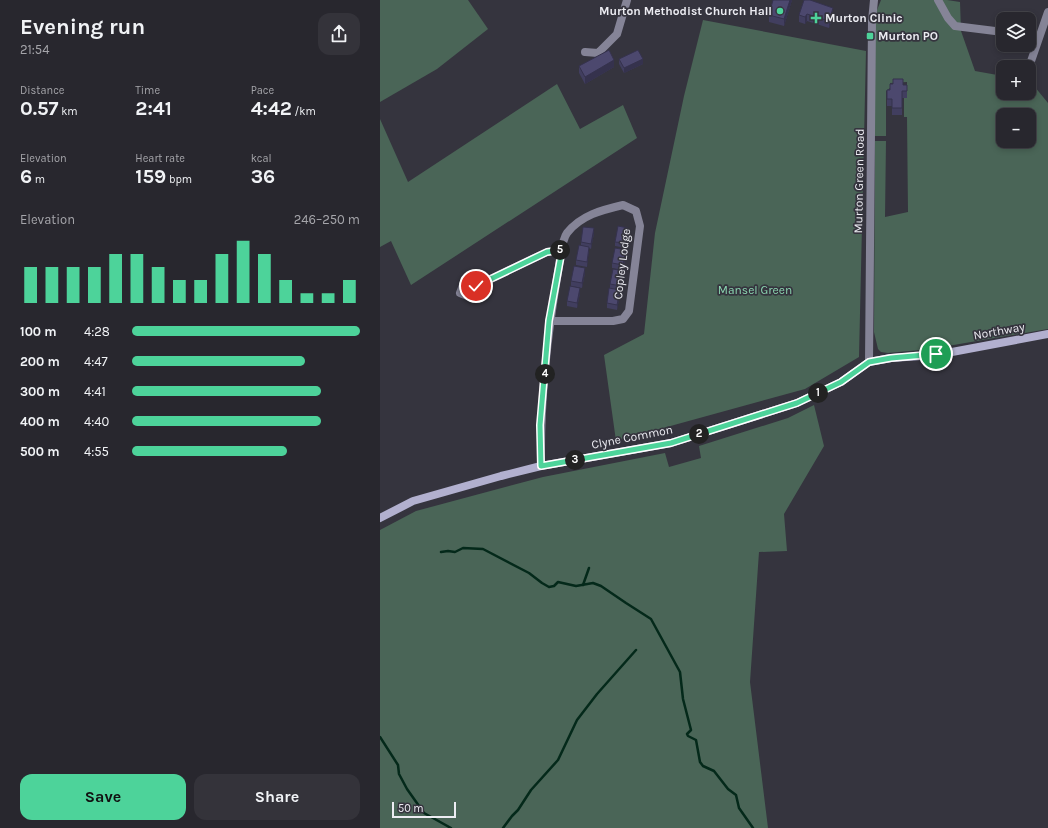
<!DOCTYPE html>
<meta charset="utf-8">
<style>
body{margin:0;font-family:Karla,sans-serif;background:#34333a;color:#f1f3f6;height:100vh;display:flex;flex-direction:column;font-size:15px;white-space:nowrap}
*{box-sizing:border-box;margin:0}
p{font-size:13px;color:#a5a5aa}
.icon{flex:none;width:22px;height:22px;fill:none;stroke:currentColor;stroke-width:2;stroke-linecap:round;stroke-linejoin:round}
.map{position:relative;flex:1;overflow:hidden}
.sheet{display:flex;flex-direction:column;background:#28272e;width:380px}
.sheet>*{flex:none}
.buttons{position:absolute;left:616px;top:12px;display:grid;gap:8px}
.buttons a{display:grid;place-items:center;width:40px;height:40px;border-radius:8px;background:#28272e;box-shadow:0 2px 6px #0003,0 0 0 1px #44444a;font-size:20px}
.scale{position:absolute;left:12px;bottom:10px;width:64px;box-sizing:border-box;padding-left:4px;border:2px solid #ececf2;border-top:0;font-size:11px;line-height:14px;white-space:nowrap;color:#ececf2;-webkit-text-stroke:3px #35343e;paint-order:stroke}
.pin{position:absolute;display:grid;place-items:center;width:34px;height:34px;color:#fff;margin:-17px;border:2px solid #fff;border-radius:50%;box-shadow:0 1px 4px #0007}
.km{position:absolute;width:20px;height:20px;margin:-10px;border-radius:50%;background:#222;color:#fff;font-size:11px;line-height:20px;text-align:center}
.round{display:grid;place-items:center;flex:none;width:42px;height:42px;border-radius:12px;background:#34333a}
.summary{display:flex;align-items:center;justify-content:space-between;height:68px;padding:0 20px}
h1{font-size:22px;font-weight:700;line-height:30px}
.figures{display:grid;grid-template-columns:repeat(3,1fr);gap:6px;height:68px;padding:4px 20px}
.figures div{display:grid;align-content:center}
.figures b{font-size:20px;font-weight:700}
.figures small{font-size:11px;font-weight:400}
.figures p{font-size:11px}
.chart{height:112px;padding:8px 20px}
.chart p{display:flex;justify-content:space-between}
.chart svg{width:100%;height:72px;margin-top:4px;stroke:#4dd39a;stroke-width:6}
.primary-button{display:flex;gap:8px;margin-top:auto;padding:8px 20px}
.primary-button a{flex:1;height:46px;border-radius:12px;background:#4dd39a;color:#111;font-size:16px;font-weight:700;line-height:46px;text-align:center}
.primary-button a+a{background:#34333a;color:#f1f3f6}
ul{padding:0 20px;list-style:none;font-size:13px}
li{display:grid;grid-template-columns:64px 48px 1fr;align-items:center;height:30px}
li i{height:10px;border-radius:5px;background:#4dd39a}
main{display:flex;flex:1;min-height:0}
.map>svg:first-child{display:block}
.green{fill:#4a6557;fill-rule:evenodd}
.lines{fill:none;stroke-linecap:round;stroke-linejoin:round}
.stream{stroke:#04291a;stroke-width:2.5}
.minor{stroke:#858497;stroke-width:8}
.tertiary{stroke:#858497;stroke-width:8}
.secondary{stroke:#b2b0cf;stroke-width:8}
.wall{fill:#413e5f}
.shaded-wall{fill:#35324d}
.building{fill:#4c486e;stroke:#35324d}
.route-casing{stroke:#fff;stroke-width:8}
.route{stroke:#4dd39a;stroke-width:5}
.poi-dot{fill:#4dd39a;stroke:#35343e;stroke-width:1.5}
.labels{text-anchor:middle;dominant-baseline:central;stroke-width:3.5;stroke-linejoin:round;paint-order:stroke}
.poi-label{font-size:12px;font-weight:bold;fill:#ececf2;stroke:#35343e;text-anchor:start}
.street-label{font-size:12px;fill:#ececf2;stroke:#35343e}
.park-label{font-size:12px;fill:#8cd8b2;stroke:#35343e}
</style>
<main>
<section class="sheet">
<div class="summary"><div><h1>Evening run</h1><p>21:54</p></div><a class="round"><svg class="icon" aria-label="share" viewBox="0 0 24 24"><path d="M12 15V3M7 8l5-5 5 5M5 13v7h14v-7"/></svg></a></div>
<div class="figures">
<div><p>Distance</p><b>0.57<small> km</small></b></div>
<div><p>Time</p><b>2:41</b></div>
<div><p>Pace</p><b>4:42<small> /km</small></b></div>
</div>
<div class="figures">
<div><p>Elevation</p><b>6<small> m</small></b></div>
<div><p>Heart rate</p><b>159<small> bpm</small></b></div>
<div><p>kcal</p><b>36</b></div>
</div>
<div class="chart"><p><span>Elevation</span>246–250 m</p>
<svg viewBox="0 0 160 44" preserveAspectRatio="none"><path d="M5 44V22M15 44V22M25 44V22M35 44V22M45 44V14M55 44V14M65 44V22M75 44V30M85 44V30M95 44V14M105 44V6M115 44V14M125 44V30M135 44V38M145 44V38M155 44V30"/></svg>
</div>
<ul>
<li><b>100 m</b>4:28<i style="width:100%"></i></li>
<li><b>200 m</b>4:47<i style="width:76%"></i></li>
<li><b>300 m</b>4:41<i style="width:83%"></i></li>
<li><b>400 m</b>4:40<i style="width:83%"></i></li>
<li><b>500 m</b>4:55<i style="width:68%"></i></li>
</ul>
<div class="primary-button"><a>Save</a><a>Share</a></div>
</section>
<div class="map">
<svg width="668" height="828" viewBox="0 0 668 828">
<rect width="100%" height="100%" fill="#35343e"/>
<g class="green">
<polygon points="0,0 88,0 108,29 57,69 0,102"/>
<path d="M501,0h66l13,2 1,29 14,40 28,5v17h26v-12h1l18,22v226l-118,20 -42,4 -7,-1 -3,-3 -4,-17 1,-191h11l-1,76 23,-5 -1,-95h-3v-19l3,-1v-15l-17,1v5l-4,3v45h-11v-108l2,-18zM623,115h26v26h-26z"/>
<polygon points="323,20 486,51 479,357 425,389 236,441 224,355 264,334 275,233 304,96"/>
<polygon points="177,84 200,129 243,105 257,138 31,285 11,241 0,247 0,119 28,182"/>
<polygon points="434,405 444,446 404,514 407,551 379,552 370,682 388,828 0,828 0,530 36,511 163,477 285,453 289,467 321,458 319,446 408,418"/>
</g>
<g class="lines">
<g class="stream">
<polyline points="61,552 68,551 75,552 83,548 103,549 149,573 162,583 169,587 174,586 178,582 196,586 213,583 221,586 246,603 271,619 300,672 303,699 311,730 307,734 308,736 316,740 320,762 323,766 334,771 348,789 356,795 359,808 373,828"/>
<polyline points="203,585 209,568"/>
<polyline points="0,737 18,765 19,774 27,789 44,813 71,828"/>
<polyline points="123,828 132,816 138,810 151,790 178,760 197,720 217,694 256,650"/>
</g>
<g class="minor">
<polyline points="558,0 568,18 575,26 623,32"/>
<polyline points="205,52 218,53 237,34 247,0"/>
<polyline points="649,67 668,12"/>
<polyline points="96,286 83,285 80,293 90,297 96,286 167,252 182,250"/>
<path d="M161,466c-1,-65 6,-130 17,-194 2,-10 3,-31 9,-39 14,-18 35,-23 56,-28l13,6 4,15 -11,85 -6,8 -10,2h-64"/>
</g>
<polyline class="tertiary" points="489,362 492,21 494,0"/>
<polyline class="secondary" points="0,518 33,501 121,476 161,466 291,443 417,403 461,382 489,362 511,358 556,355 668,334"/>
</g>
<g class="wall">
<polygon points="412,0 404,26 389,22 389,15"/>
<polygon points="424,0 453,15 449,28 427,21 425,24 419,22 419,15"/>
<polygon points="239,59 263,64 244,73 239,64"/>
<polygon points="199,66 234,67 205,84 199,73"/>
<polygon points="523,85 527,85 527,98 522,98 522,115 512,115 512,106 507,106 507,90"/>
<polygon points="214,233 211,249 209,248 207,267 196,265 196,260 201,245 201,242"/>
<polygon points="248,233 246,248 235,246 235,242"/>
<polygon points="246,255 243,270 232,268 232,263"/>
<polygon points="205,273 202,288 191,286 191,281"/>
<polygon points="244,275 241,291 240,291 240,294 237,310 227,308 227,303 230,288 230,284"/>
<polygon points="200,293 197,308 187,306 187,301"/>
</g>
<g class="shaded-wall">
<polygon points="410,0 412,0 404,26 404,19"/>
<polygon points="453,8 453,15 449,28 449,21"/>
<polygon points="427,14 427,21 425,24 425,17"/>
<polygon points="263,59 263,64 244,73 244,68"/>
<polygon points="234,60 234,67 205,84 205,77"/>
<polygon points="214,228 214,233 211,249 211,244"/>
<polygon points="248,228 248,233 246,248 246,243"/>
<polygon points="209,247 209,251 207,267 207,262"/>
<polygon points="246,250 246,255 243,270 243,265"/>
<polygon points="205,268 205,273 202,288 202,283"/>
<polygon points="244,271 244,275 241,291 241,286"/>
<polygon points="200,288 200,293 197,308 197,303"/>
<polygon points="240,290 240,294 237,310 237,305"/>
</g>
<g class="building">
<polygon points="393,0 410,0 404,19 389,15"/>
<polygon points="424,0 430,0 453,8 449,21 427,14 425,17 419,15"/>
<polygon points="229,50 234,60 205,77 199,66"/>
<polygon points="258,50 263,59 244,68 239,59"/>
<polygon points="513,79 523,79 523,85 527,85 527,91 522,91 522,108 512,108 512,99 507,99 507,90 510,90 510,84 513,84"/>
<polygon points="238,226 248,228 246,243 235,242"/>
<polygon points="203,227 214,228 211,244 201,242"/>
<polygon points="199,245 209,247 207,262 196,260"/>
<polygon points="235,248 246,250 243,265 232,263"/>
<polygon points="194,266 205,268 202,283 191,281"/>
<polygon points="233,269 244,271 241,286 230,284"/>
<polygon points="190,286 200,288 197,303 187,301"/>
<polygon points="229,288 240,290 237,305 227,303"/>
</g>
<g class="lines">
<defs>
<polyline id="route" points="96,286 167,252 182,250 169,321 160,425 161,466 291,443 417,403 461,382 489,362 511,358 556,354"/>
</defs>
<use href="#route" class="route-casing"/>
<use href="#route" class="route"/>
</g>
<g class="poi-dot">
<circle cx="400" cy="11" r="4"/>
<path d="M434 12h4v4h4v4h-4v4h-4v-4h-4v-4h4z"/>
<rect x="486" y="32" width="8" height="8" rx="2"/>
</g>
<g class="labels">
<g class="poi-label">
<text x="392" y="11" text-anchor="end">Murton Methodist Church Hall</text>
<text x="445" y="18">Murton Clinic</text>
<text x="498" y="36">Murton PO</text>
</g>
<g class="street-label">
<text transform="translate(479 181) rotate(-89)">Murton Green Road</text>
<text transform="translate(242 264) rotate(-83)">Copley Lodge</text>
<text transform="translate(619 331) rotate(-10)">Northway</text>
<text transform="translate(252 437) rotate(-11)">Clyne Common</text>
</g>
<g class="park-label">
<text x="375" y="290">Mansel Green</text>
</g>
</g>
</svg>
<div class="buttons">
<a><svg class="icon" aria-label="layers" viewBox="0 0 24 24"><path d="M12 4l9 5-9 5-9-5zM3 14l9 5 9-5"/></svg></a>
<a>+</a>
<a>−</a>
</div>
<div class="scale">50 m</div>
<div class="pin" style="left:556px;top:354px;background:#1e9e55"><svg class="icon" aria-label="arrive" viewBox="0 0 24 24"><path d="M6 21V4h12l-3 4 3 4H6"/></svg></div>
<div class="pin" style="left:96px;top:286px;background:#d93025"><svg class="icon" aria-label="check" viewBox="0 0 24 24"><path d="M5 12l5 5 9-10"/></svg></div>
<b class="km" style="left:438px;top:393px">1</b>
<b class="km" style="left:319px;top:434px">2</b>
<b class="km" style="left:195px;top:460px">3</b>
<b class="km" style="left:165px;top:374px">4</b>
<b class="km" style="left:180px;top:250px">5</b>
</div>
</main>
